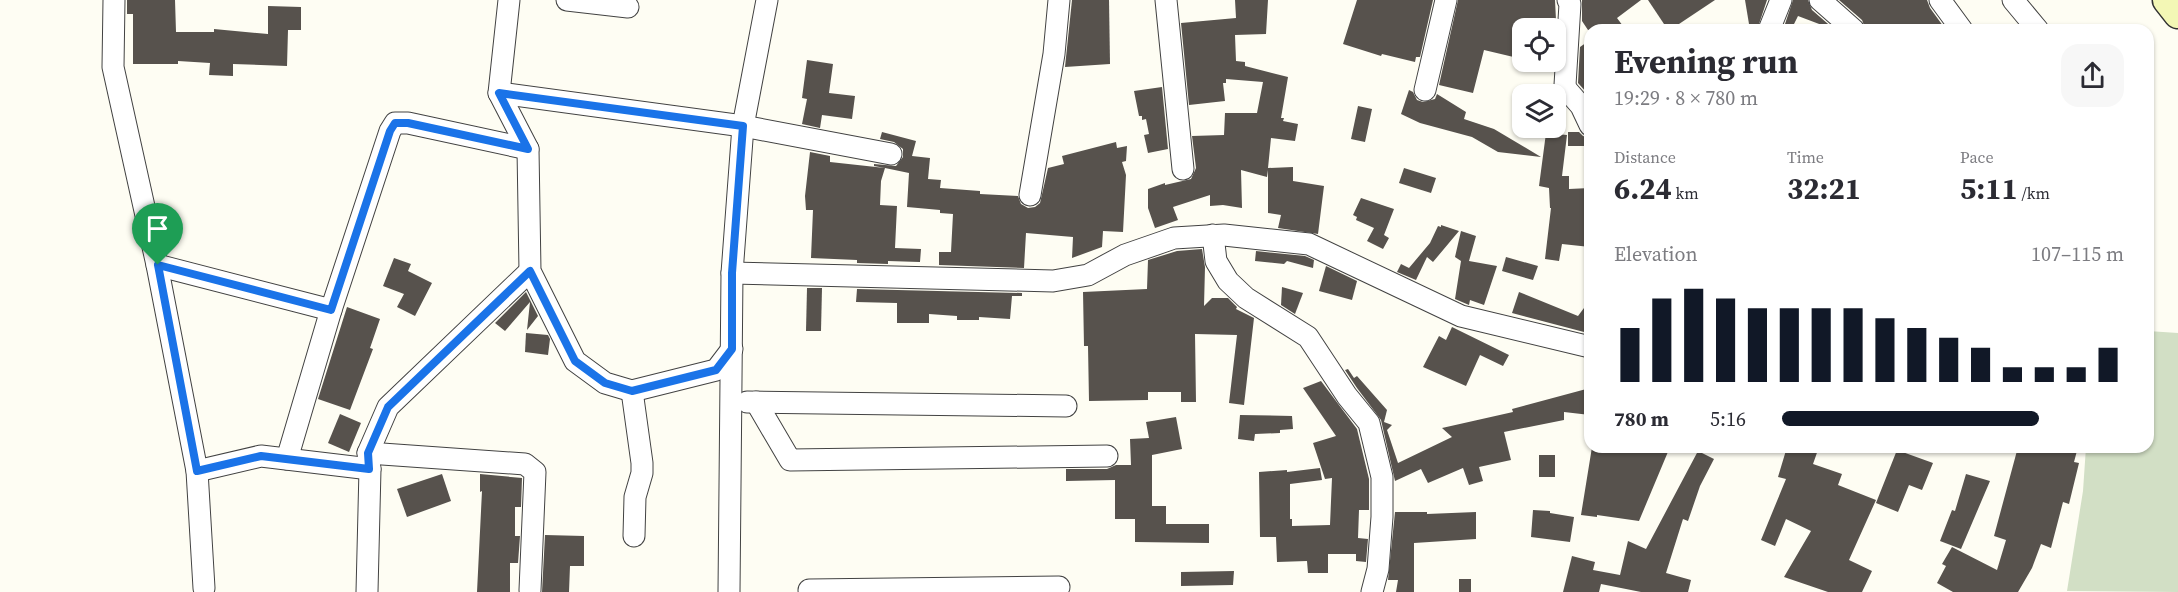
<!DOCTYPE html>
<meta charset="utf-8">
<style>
body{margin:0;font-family:"Source Serif 4",serif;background:#f7f7f7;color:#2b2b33;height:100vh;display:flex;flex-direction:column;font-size:22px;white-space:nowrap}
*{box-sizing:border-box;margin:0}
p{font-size:20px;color:#7c7c81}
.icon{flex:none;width:33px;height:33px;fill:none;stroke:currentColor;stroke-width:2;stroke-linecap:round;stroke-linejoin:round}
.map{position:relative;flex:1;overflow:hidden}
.panel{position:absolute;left:1584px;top:24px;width:570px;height:429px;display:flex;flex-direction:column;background:#fff;border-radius:18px;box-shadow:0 2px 4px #0004}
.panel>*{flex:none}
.controls{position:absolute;left:1512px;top:18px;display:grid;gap:12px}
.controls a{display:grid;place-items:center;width:54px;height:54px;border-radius:12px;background:#fff;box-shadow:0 2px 4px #0004;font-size:30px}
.pin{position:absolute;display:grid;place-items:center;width:51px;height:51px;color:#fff;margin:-62px -26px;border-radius:50% 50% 50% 0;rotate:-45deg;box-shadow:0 0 6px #0007}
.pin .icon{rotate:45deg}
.round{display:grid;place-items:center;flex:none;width:63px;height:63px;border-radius:18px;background:#f7f7f7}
.overview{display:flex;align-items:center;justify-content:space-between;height:102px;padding:0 30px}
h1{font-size:33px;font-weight:700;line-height:45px}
.stats{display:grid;grid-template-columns:repeat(3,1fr);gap:9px;height:102px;padding:6px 30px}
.stats div{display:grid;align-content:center}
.stats b{font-size:30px;font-weight:700}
.stats small{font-size:16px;font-weight:400}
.stats p{font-size:16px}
.chart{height:168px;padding:12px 30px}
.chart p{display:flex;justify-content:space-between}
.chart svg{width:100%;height:108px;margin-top:6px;stroke:#111827;stroke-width:6}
ul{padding:0 30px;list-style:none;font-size:20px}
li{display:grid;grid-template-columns:96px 72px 1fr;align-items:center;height:45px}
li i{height:15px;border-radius:8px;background:#111827}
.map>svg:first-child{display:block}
.cemetery{fill:#d2dfc5}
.building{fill:#57524d}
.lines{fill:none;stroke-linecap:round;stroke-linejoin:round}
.street-casing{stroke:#424242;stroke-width:23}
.secondary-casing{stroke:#313131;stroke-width:31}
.street{stroke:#fff;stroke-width:21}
.secondary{stroke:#f3f7b5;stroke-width:28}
.route-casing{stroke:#fff;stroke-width:12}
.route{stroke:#1a73e8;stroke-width:8}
</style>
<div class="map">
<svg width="2178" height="592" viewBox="0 0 2178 592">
<rect width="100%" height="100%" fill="#fefdf3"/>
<polygon class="cemetery" points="2148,331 2178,333 2178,592 2067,591 2083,491 2086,447 2148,447"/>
<g class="building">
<polygon points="127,0 175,0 176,32 214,32 214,29 268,34 268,6 301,7 301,30 288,30 287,66 233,64 233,76 209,75 210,63 178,61 178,64 133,64 133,14 127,14"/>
<polygon points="1072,0 1109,0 1110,64 1065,67"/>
<polygon points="1235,0 1268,0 1266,34 1235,35 1236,61 1245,62 1245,66 1288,77 1281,118 1284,118 1283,121 1298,124 1295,141 1271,138 1268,168 1293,167 1293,181 1324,186 1318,234 1278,228 1281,215 1268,213 1268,170 1267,177 1241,170 1242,208 1223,205 1210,206 1210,195 1173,207 1178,220 1155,228 1148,208 1148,189 1165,183 1165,185 1191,179 1196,168 1192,136 1224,135 1225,113 1257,113 1263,82 1226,79 1226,83 1223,83 1225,101 1189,105 1181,23 1236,18"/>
<polygon points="1357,0 1433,0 1420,57 1416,57 1415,62 1382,54 1381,56 1343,44"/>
<polygon points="1458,0 1555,0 1556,20 1546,18 1545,26 1522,23 1522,59 1484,50 1473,93 1439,85"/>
<polygon points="1582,0 1641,0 1617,18 1626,30 1588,30 1582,21"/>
<polygon points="1648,0 1715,0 1670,30 1668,30"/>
<polygon points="1745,0 1767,0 1757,30 1750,30"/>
<polygon points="1793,0 1808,0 1812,10 1835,30 1798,16 1791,30 1783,30"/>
<polygon points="1839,0 1927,0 1930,8 1946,30 1866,30 1862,20"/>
<polygon points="1590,40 1590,82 1589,80 1588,94 1578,83 1580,47"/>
<polygon points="807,60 833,64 829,93 855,96 852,119 822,115 820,128 802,124 807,99 802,98"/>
<polygon points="1162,87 1168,149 1148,153 1144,135 1149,134 1146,119 1142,120 1142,116 1139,116 1134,91"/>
<polygon points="1409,90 1413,92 1417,100 1423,102 1435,99 1437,94 1466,112 1464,119 1494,129 1541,157 1498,152 1472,137 1420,123 1401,114"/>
<polygon points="1358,106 1372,109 1365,142 1351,139"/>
<polygon points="882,132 916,141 912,156 930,158 928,179 941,180 940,188 980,191 980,194 1018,196 1021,204 1028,208 1035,207 1040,203 1048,168 1064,164 1062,156 1116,142 1117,148 1127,146 1126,161 1122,162 1126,175 1123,232 1103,231 1102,247 1072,258 1073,237 1026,233 1024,268 939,265 939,252 951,252 953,214 940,213 940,210 907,207 909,173 885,168 881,181 880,205 897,206 895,248 921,249 920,262 888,261 888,264 857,263 857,260 811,258 813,210 806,210 805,196 810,152 830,156 830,162 885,168 874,166 874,164 896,166 903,157 903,149 894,142 880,139"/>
<polygon points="1568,132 1579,132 1583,136 1590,138 1590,146 1568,146"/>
<polygon points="1546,133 1567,135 1562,176 1569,176 1569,189 1590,188 1590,247 1562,244 1559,261 1545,259 1551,208 1550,208 1549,188 1539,186"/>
<polygon points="1404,168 1436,178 1431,193 1399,183"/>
<polygon points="1361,198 1394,209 1384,235 1389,238 1383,249 1367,241 1374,228 1356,220 1357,217 1353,215"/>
<polygon points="1441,225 1459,231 1433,262 1427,257 1416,280 1397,272 1401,264 1409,268 1430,243 1438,226 1441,227"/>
<polygon points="1461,231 1476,236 1469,261 1497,266 1484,305 1470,300 1469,305 1455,299 1461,261 1455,257"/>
<polygon points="1202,249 1205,267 1204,306 1212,298 1228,298 1237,307 1236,309 1254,318 1244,405 1229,403 1237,335 1195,334 1196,402 1181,402 1181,392 1148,392 1148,400 1089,401 1088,346 1084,346 1083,292 1147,289 1148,260 1177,251"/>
<polygon points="1256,251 1305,256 1314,260 1313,268 1287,261 1284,264 1255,261"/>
<polygon points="1506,257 1538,266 1533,280 1502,271"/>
<polygon points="394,258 411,264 408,271 432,283 415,316 397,307 404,294 383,286"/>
<polygon points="1326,266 1357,281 1352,300 1319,291"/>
<polygon points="1282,287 1303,293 1295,314 1281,305"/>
<polygon points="807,288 822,288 821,331 806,331"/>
<polygon points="857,289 1022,293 1022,296 1012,296 1010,319 979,317 979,320 957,320 957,316 929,314 929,323 897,323 897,303 856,302"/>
<polygon points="526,292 538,316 527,330 530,302 505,331 495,323"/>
<polygon points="1519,292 1578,316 1590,300 1590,324 1584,332 1512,313"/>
<polygon points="347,307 380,319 370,348 373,349 350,410 318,399"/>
<polygon points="1452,327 1509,355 1503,366 1480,355 1466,386 1423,367 1439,336 1446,340"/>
<polygon points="526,333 548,335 550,339 548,355 525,352"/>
<polygon points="1348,369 1354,378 1357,376 1387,410 1384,422 1392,425 1387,430 1398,463 1452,437 1442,428 1513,412 1512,409 1590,388 1590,415 1564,412 1564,420 1504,432 1511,460 1479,467 1483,481 1469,485 1463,468 1428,483 1421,469 1395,481 1381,420 1357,388 1345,370"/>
<polygon points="1321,381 1357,429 1369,479 1369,510 1359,510 1358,538 1368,539 1366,562 1356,561 1356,554 1328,554 1328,573 1308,573 1307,561 1277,562 1276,537 1260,537 1259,472 1287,470 1287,472 1320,468 1322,480 1290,484 1290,519 1292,519 1292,526 1330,525 1332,478 1325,479 1313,443 1336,436 1303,388"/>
<polygon points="340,414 361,423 349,452 328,443"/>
<polygon points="1240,415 1292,416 1293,429 1280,430 1280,433 1255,434 1254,441 1238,439"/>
<polygon points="1176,417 1182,449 1152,455 1152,506 1166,506 1166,524 1209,524 1209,543 1135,542 1135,519 1115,519 1115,480 1066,481 1066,469 1107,469 1116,465 1131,465 1130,439 1149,438 1146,422"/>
<polygon points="1592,447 1670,447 1639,521 1597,515 1597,517 1581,515"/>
<polygon points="1787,447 1819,447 1813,464 1842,474 1838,485 1876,500 1849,560 1872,571 1862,592 1828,592 1784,577 1811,531 1786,519 1775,546 1761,540 1786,479 1778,477"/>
<polygon points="2018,447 2078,447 2074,462 2079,463 2069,504 2063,502 2051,548 2041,544 2032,568 2018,592 1953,592 1937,583 1946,566 1942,564 1952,547 1997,570 2006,540 1994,536"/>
<polygon points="1897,450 1933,463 1922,490 1909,485 1898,512 1876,503"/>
<polygon points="1698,451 1714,459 1700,486 1688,521 1683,519 1666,573 1691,580 1688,592 1641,592 1601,584 1599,592 1563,592 1572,556 1595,562 1593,570 1620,575 1628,541 1646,549"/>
<rect x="1539" y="455" width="16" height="22"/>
<polygon points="442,474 451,501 407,517 397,489"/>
<polygon points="480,474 522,478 521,507 515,507 515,536 520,536 518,563 510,563 510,592 477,592 482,491 480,492"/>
<polygon points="1966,474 1990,481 1961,549 1940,541 1952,510 1955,511"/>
<polygon points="1533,510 1550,511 1550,513 1574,517 1570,542 1531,537"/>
<polygon points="1395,512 1427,512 1427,514 1476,512 1476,539 1414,543 1414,592 1396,592 1398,580 1388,580"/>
<polygon points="545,535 584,536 584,566 570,566 569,592 542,592"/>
<polygon points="1234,571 1233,585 1181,586 1181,572"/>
<rect x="1459" y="579" width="12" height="13"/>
</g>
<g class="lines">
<defs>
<g id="street">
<polyline points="114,0 113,67 157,265 197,471 204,588"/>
<polyline points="509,0 499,93 528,149 530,271 575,361 605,383 632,391 716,370 732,349"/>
<polyline points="567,0 628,7"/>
<polyline points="1166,0 1183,169"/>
<polyline points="1568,0 1570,4 1565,85 1567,90 1581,106 1590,125"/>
<polyline points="1820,0 1854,30"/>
<polyline points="1940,0 1962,30"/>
<polyline points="2013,0 2038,30"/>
<polyline points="1769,30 1781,0"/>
<polyline points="1425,90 1446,0"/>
<polyline points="499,93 743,126 891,154"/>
<polyline points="1030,195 1054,54 1059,0"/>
<polyline points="1213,235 1216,261 1228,281 1246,298 1308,337 1347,396 1369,423 1382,477 1382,517 1378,569 1372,592"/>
<polyline points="157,265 331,310"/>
<polyline points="732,273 1053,281 1088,275 1125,255 1174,238 1224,235 1309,244 1461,316 1590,347"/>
<polyline points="632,391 642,463 642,473 635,497 634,536"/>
<polyline points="747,402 1066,406"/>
<polyline points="756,402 790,460 1107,456"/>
<polyline points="368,453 525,464 535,472 530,590"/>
<polyline points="287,459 331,310 390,131 395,123 408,123 528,149"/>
<polyline points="197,471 261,456 370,469"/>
<polyline points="809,590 1059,587"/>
<polyline points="367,592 370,469 368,453 388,407 530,271"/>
<polyline points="729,592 732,273 743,126 767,0"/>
</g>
<polyline id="secondary" points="2167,0 2178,14"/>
</defs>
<use href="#street" class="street-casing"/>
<use href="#secondary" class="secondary-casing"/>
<use href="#street" class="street"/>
<use href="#secondary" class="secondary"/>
</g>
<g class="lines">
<defs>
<polygon id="route" points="499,93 743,126 732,273 732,349 716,370 632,391 605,383 575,361 530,271 388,407 368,453 369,469 261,456 197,471 158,265 331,310 390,131 395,123 408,123 528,149"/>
</defs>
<use href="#route" class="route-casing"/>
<use href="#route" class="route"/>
</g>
</svg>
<div class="controls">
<a><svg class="icon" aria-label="locate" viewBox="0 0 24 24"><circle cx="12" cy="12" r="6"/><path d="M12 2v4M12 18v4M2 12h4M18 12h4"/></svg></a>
<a><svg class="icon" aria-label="layers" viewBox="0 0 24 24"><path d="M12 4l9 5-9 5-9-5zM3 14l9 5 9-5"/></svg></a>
</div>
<div class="pin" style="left:158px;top:265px;background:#1e9e55"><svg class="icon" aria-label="arrive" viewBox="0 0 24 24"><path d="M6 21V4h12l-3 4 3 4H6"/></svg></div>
<section class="panel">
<div class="overview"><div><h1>Evening run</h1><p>19:29 · 8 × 780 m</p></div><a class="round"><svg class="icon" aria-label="share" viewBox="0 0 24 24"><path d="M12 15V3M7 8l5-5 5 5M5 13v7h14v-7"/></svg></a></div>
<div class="stats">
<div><p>Distance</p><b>6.24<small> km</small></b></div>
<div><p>Time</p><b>32:21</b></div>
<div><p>Pace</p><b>5:11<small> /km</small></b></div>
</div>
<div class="chart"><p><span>Elevation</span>107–115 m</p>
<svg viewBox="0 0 160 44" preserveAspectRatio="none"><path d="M5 44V22M15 44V10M25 44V6M35 44V10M45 44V14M55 44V14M65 44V14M75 44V14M85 44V18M95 44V22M105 44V26M115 44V30M125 44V38M135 44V38M145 44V38M155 44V30"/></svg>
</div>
<ul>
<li><b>780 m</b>5:16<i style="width:75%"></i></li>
</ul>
</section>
</div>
